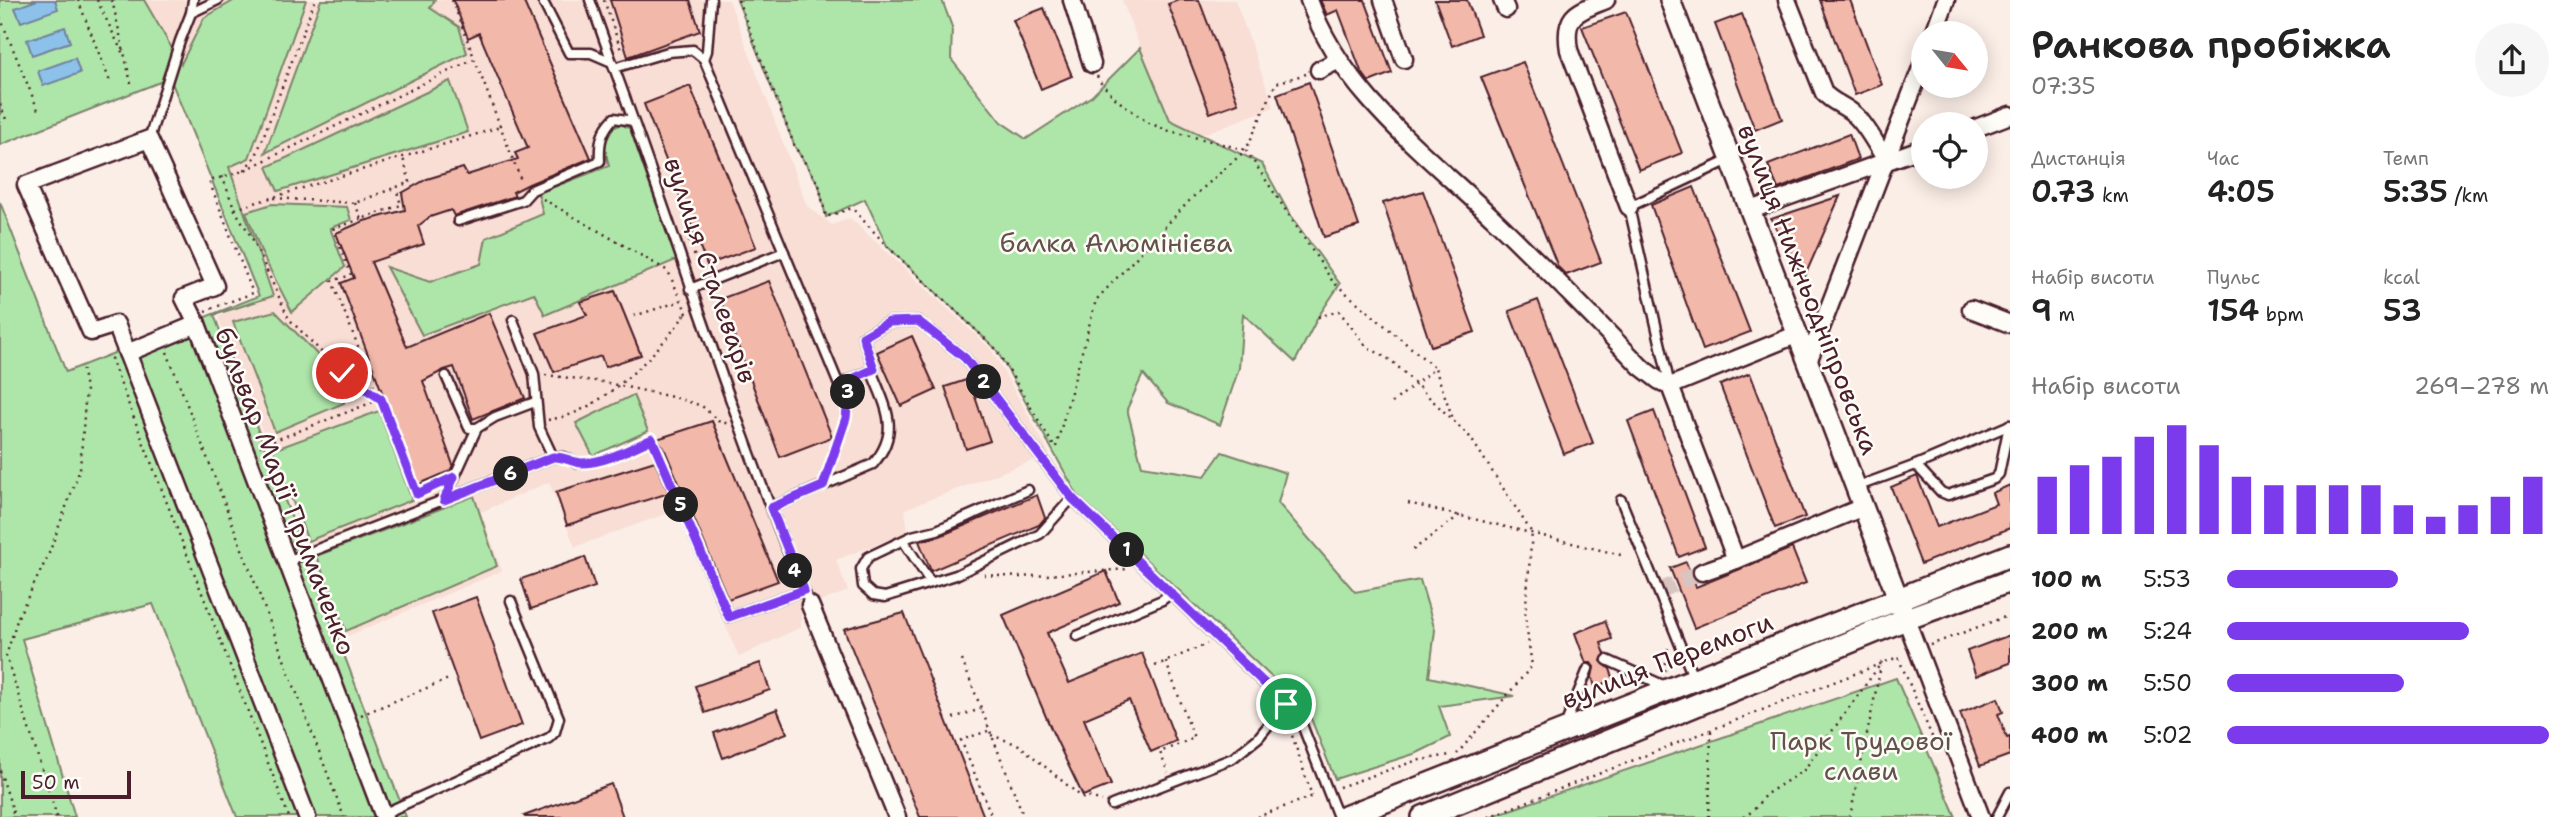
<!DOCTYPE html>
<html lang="uk">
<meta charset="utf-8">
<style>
body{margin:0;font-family:"Shantell Sans",sans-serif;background:#f6f6f6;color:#222;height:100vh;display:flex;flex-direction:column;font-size:26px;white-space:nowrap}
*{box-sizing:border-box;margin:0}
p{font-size:23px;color:#767676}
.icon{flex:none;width:38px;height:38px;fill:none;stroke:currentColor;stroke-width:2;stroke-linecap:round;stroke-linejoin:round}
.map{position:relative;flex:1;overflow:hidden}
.sheet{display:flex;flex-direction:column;background:#fff;width:560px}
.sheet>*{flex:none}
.needle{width:46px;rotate:120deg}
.buttons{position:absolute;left:1911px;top:21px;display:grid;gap:14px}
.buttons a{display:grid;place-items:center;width:77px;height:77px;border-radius:50%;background:#fff;box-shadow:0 4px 18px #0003;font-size:35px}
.scale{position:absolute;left:21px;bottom:18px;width:110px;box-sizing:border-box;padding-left:7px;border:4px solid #4a1f2b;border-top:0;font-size:19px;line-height:24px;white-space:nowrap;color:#4a1f2b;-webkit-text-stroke:5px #fdfcf7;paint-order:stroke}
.pin{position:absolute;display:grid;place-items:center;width:60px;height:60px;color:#fff;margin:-30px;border:4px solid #fff;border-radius:50%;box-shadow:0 2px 7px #0007}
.km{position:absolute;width:35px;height:35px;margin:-18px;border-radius:50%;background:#222;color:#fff;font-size:19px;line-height:35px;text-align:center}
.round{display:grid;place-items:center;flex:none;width:74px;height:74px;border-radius:37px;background:#f6f6f6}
.overview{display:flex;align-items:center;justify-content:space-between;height:119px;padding:0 21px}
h1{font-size:38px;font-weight:600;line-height:52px}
.stats{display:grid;grid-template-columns:repeat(3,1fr);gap:10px;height:119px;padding:7px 21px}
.stats div{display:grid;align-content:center}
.stats b{font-size:30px;font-weight:600}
.stats small{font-size:19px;font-weight:400}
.stats p{font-size:19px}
.chart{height:196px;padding:14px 21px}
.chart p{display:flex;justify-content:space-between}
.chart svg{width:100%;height:126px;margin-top:7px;stroke:#7c3aed;stroke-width:6}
ul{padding:0 21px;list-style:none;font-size:23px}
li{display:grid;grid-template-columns:112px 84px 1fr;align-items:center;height:52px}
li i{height:18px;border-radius:9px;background:#7c3aed}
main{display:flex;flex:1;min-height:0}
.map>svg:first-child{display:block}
.built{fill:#f8ded4}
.green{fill:#aee6a9;stroke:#7c826a;stroke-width:2}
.water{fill:#8cc2ea;stroke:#72819e;stroke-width:2}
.building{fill:#f2b8a9;stroke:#4a1f2b;stroke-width:2}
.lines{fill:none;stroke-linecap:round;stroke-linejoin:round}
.minor-tunnel{stroke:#d8c5c1;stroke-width:16;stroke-dasharray:16 8;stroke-linecap:butt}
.service-casing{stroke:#4a1f2b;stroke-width:13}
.minor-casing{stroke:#4a1f2b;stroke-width:21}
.tertiary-casing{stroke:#4a1f2b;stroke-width:24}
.secondary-casing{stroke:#4a1f2b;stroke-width:26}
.path{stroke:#4a1f2b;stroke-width:2.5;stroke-dasharray:2 5;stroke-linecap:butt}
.service{stroke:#fdfcf7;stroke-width:8}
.minor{stroke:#fdfcf7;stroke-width:16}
.tertiary{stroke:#fdfcf7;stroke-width:19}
.secondary{stroke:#fdfcf7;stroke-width:21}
.route-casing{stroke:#fff;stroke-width:14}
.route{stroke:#7c3aed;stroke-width:9}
.labels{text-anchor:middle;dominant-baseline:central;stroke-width:5;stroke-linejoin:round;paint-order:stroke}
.park-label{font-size:26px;fill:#63514a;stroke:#fdfcf7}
.street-label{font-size:26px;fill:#4a1f2b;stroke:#fdfcf7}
</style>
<main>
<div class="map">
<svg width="2010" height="817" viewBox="0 0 2010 817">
<rect width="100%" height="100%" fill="#fbeee7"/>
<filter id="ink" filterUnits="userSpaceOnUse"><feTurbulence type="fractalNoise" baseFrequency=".0143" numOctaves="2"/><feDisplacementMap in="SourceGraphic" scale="14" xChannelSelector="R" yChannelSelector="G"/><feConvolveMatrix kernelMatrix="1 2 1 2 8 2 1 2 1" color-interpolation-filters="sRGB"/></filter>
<g filter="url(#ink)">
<g class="built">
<polygon points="137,0 729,0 807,206 832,225 850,218 991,349 1050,454 905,509 908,532 836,560 848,591 801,609 801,627 739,657 676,510 575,547 549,482 481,512 502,571 343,638 218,317 259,296"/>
<polygon points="1122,0 1235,0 1274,107 1177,144"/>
</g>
<g class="green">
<polygon points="0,0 144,0 181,64 204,18 235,0 306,0 249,158 229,167 273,296 214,315 406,817 237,817 153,604 22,639 75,817 0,817 0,202 66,372 259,296 170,78 0,145"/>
<polygon points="321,0 435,0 430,8 459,27 467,53 265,153"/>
<polygon points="737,0 942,0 952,27 951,59 1001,122 1026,139 1092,96 1140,48 1170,120 1262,164 1290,215 1340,284 1318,317 1295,362 1243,314 1239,368 1220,425 1168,403 1143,374 1127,409 1142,466 1205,476 1222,452 1286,473 1278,503 1355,592 1420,580 1435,630 1429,677 1515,696 1439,706 1450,737 1417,753 1335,779 1308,711 1078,496 996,349 887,246 865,199 826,217 819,185 795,147"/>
<polygon points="450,81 468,132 278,191 267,167"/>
<polygon points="621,124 630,129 676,260 545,315 534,293 422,335 386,267 430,282 481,264 486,238 543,214 538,193 609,166 604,145 613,128"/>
<polygon points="272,204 347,207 351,220 330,228 345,267 292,312 262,254 246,212"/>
<polygon points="275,311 340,378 344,403 275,432 233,322"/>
<polygon points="633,395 648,431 593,456 576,423"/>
<polygon points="379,411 412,500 308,541 273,450"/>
<polygon points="474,496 497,566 346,631 316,556"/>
<polygon points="1896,678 1956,817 1489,817"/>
</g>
<g class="water">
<polygon points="37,0 55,0 58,9 21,22 15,8"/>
<polygon points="65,27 70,42 32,55 27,40"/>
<polygon points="75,58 80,73 43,86 38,71"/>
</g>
<g class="building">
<polygon points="453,0 523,0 591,158 529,184 513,192 515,196 454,216 451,210 430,217 418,226 424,244 371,262 407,347 489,313 525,398 473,419 454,367 444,370 423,381 453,465 450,471 417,485 341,283 354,278 336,233 364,221 405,210 402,193 427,179 463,168 467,175 518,159 515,153 528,148 479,33 468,38"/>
<polygon points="610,0 690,0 700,31 628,57"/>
<polygon points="1179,0 1199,0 1238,103 1210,113 1168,4"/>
<polygon points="1320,0 1365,0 1392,73 1369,82 1361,71 1338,10 1327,15"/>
<polygon points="1435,0 1467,0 1480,35 1452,46"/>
<polygon points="1820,0 1850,0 1882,85 1855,95"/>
<polygon points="1044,8 1072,76 1041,89 1013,20"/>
<polygon points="1626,12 1682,153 1639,170 1582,27"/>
<polygon points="1742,14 1782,119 1755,130 1715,24"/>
<polygon points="1523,62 1601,262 1566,275 1558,267 1481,77"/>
<polygon points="1309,82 1359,226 1324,237 1277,94"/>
<polygon points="690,86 756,247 707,265 644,104"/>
<polygon points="1849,134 1858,159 1778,189 1768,165"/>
<polygon points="1694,187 1750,332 1703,350 1651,205"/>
<polygon points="1423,191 1475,332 1431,346 1383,203"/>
<polygon points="1840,196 1804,278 1771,219"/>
<polygon points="769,281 832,437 780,457 720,299"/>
<polygon points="615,291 641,355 605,367 601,356 554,372 537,333 587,315 580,302"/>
<polygon points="1538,300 1593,443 1564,454 1509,311"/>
<polygon points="912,336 936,390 901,406 877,352"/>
<polygon points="1750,373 1805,517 1775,528 1720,385"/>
<polygon points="969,379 990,441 966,449 945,387"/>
<polygon points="1654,411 1705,547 1679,557 1628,421"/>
<polygon points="712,421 778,581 728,599 664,448 657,439"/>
<polygon points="655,461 669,493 567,525 556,492"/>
<polygon points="1917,476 1937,527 1996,504 1992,493 2010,485 2010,528 1921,564 1891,487"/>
<polygon points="1037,495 1045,518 1039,525 931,571 919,541 940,536"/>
<polygon points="1792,548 1806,583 1694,628 1670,568 1686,562 1696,587"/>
<polygon points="585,557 595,587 531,609 521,579"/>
<polygon points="1106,571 1119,602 1047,633 1069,683 1142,653 1176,741 1151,752 1129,700 1084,719 1111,785 1083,796 1052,731 1003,615"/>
<polygon points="476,597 522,725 479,741 432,613"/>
<polygon points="904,613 923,661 984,817 920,817 844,629"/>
<polygon points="1605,621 1612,639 1601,643 1605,654 1601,661 1610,669 1614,680 1595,687 1592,677 1594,667 1591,663 1586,663 1575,633"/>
<polygon points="2010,635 2010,663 1976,676 1967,651"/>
<polygon points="760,663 770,690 705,713 695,686"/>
<polygon points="1998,698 2003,712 1998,714 2007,738 2010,737 2010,755 1980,766 1960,713"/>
<polygon points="777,709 787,733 723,758 714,733"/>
<polygon points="611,784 623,817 525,817 524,816"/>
</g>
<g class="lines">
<polyline class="minor-tunnel" points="1659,591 1702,572"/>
<defs>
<g id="service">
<path d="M542,0l27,53h22l21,9c67,180 122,366 198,543"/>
<polyline points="590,0 612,62"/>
<polyline points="711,0 707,51 704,59 839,385 874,369 863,337 889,322 918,321 965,358 1072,498 1299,717 1338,817"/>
<polyline points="191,13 193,0"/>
<polyline points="614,68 668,52 693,50 704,59"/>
<polyline points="149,139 180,41 191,13 218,0"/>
<path d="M458,221l65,-21 9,-10 68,-29c-1,-18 1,-30 14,-43l19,3"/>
<polyline points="690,289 784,252"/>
<polyline points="513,320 534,374 539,427 553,457"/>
<polyline points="446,376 469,428 477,428"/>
<polyline points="1670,386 1629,207 1729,160"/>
<polyline points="658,451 729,617 804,590"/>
<polyline points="1916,465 2010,425"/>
<polyline points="1856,487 1916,465 1941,492 1948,495 1994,479 1999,474 2009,425"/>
<polyline points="1028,490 937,530 912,536 868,557 861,569 863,586 873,595 885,597 956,575 1040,534 1072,498"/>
<polyline points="444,500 477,428 495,417 535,402"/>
<polyline points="1621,500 1694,679"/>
<path d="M771,508l102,-44c29,-33 12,-58 -2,-94"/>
<polyline points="904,542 931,583"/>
<polyline points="287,561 553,457 563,457 577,463"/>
<polyline points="1077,636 1162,600 1171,593"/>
<polyline points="1607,660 1667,687"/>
<polyline points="1564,728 1588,669"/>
<polyline points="1112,805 1233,758 1258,738 1286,704"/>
<polyline points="383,814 549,738 555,732 559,718 511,601"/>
<polyline points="1997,817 2010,792"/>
</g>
<g id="minor">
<polyline points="1072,0 1092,64"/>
<path d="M1309,0c32,92 117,154 185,219 50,48 99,98 147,148l17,13 12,6"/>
<polyline points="1383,0 1404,59"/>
<polyline points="1502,0 1506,9"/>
<path d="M1606,0c-29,12 -43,14 -37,50l60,157"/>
<path d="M1787,0l37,93c9,10 22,13 31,22 13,12 22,32 32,46"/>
<polyline points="1934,33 1946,0"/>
<polyline points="1319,70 1339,60"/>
<polyline points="1976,128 2010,115"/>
<polyline points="1751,210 1923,148"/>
<polyline points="1971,309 2010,324"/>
<polyline points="1798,334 1670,386 1736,560 1863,507"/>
<polyline points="127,353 197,324"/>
<polyline points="1808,362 1923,63"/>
<polyline points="1702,572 1736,560"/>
<polyline points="810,605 897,817"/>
<polyline points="1906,619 1981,817"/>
<polyline points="307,817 116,324 91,332 26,185 149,139 215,286 184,298 197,324 384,817"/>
</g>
<polyline id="tertiary" points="1670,0 1904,614"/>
<g id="secondary">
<polyline points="1345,817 2010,555"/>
<polyline points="1423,817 1906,619 2010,581"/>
</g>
</defs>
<use href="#service" class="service-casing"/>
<use href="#minor" class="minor-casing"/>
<use href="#tertiary" class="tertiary-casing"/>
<use href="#secondary" class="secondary-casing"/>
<g class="path">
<polyline points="78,0 111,84"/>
<polyline points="97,0 123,54"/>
<polyline points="112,0 131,83"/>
<polyline points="452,0 522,183"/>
<polyline points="604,0 622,53"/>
<polyline points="738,0 795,147 819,185 826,217 852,208 887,246 996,349 1055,448"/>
<polyline points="0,17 38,110"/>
<polyline points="1306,74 1276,83 1246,150 1333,282 1435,368"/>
<polyline points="1097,76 1100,82 1116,99 1147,122 1166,130 1246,150"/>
<polyline points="0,104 7,122"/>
<polyline points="244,170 256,156 315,0"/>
<polyline points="222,176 235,210 252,238 289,319 342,373 381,399"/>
<polyline points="274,198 355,203 410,182 403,158"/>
<polyline points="543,199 668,271 689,318"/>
<polyline points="355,203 361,219 401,205 396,188"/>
<polyline points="235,209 500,127"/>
<polyline points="361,219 333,229 351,275 332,281 417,494 439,484"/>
<polyline points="687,234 698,266"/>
<polyline points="205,311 253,293 209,181 243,171 474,59"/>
<polyline points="634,316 681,301"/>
<polyline points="1318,317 1339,311 1366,346 1392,361 1470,437 1532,533 1525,616 1532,666 1457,754"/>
<polyline points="167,352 344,817"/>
<polyline points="112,358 111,359 289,817"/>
<polyline points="545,375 603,382 677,398 702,406 718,421 729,424"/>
<polyline points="1392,403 1435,368 1453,419"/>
<path d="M548,420c9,-2 18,-3 26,-7 40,-16 88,-65 112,-100"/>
<polyline points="260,446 381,399"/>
<polyline points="1056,447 1096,300 1193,197 1246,150"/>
<polyline points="589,462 609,457 652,440 653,442"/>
<polyline points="829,470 842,431 848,392"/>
<polyline points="1408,503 1621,555"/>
<polyline points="1413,550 1460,515"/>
<polyline points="984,575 1020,577 1128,569"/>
<polyline points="1930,645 2010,615"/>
<polyline points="962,660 1024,817"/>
<polyline points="1166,662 1194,738 1160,752 1168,773"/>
<polyline points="1155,666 1207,644"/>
<polyline points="1665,671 1668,646"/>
<polyline points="361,715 451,678"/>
<polyline points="953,718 981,709"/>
<polyline points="1290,729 1312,796"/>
<polyline points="988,731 961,740 992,817"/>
<polyline points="991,735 1019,745 1084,799 1090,797 1102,801"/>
<polyline points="0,771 13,811 12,817"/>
<polyline points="1339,787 1415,761 1450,755"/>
<polyline points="57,817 6,656 18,617 48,556 80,469 86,389 82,366"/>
<polyline points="1257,817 1316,795"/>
<polyline points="1488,817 1898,657 1936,746"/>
<polyline points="1709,817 1711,730"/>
<polyline points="1743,817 1753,811 1765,795 1804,770 1882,662"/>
<polyline points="1850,817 1881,666"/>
</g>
<use href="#service" class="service"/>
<use href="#minor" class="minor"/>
<use href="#tertiary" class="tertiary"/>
<use href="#secondary" class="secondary"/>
</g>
</g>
<g class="lines" filter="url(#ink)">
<defs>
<path id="route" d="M342,373l39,26 36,95 37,-17 -10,23 109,-43c11,-1 17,5 28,6 24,0 49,-14 71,-24l77,178 75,-27 -33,-82 52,-22 23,-68 4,-38 24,-11 -11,-32 26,-15 29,-1 47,37 107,140 214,206"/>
</defs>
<use href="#route" class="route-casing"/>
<use href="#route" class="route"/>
</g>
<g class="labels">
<g class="park-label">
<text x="1116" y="242">балка Алюмінієва</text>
<text x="1861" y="740">Парк Трудової<tspan x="1861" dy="30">слави</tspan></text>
</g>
<g class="street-label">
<text transform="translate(711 270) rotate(71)">вулиця Сталеварів</text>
<text transform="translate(1809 289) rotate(69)">вулиця Нижньодніпровська</text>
<text transform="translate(286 491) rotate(69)">бульвар Марії Примаченко</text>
<text transform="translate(1667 660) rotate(-21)">вулиця Перемоги</text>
</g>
</g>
</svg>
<div class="buttons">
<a><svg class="needle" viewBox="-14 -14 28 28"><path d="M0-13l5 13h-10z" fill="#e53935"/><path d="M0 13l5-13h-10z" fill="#767676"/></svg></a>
<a><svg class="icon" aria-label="locate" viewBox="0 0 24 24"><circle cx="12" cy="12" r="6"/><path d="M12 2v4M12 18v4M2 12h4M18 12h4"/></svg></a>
</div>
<div class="scale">50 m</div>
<div class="pin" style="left:1286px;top:704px;background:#1e9e55"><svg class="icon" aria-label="arrive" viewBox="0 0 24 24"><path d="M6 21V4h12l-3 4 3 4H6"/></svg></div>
<div class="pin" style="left:342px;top:373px;background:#d93025"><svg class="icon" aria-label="check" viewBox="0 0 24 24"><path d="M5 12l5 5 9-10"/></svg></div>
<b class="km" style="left:1127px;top:550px">1</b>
<b class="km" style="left:984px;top:382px">2</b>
<b class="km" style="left:848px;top:392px">3</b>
<b class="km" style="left:795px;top:571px">4</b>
<b class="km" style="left:681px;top:505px">5</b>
<b class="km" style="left:511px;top:474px">6</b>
</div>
<section class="sheet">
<div class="overview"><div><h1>Ранкова пробіжка</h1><p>07:35</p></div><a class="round"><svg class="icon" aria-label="share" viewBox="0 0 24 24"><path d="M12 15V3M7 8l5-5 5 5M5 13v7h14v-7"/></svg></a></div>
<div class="stats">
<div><p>Дистанція</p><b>0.73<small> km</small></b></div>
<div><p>Час</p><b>4:05</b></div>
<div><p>Темп</p><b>5:35<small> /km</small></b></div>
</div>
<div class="stats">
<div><p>Набір висоти</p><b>9<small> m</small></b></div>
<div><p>Пульс</p><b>154<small> bpm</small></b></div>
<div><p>kcal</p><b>53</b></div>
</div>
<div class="chart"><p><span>Набір висоти</span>269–278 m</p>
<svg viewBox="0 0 160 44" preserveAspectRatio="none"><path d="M5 44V24M15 44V20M25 44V17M35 44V10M45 44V6M55 44V13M65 44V24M75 44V27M85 44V27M95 44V27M105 44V27M115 44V34M125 44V38M135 44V34M145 44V31M155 44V24"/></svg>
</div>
<ul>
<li><b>100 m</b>5:53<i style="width:53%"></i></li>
<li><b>200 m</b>5:24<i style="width:75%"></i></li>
<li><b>300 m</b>5:50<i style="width:55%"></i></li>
<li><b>400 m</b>5:02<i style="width:100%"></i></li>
</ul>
</section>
</main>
